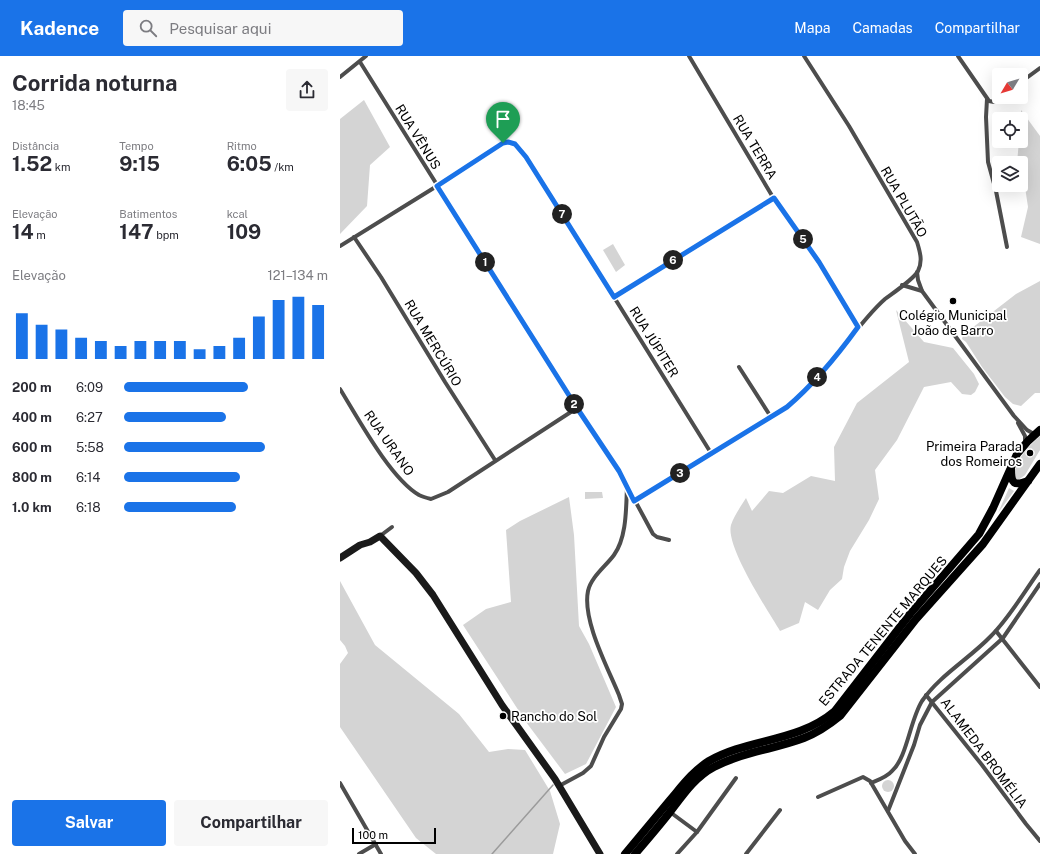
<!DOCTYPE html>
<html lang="pt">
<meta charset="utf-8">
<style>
body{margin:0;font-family:"Public Sans",sans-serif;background:#f7f7f7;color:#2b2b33;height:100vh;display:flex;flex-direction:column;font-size:15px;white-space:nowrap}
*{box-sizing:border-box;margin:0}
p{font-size:13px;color:#7c7c81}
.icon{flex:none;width:22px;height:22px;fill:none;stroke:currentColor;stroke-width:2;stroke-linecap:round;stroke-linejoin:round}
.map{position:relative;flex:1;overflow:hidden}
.sheet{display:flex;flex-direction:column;background:#fff;width:340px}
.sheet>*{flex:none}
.needle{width:26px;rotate:232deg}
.tools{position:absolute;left:652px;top:12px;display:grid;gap:8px}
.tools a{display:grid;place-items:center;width:36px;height:36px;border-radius:4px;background:#fff;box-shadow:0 4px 16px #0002;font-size:20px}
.scale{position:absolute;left:12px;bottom:10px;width:84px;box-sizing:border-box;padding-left:4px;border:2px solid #000;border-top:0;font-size:11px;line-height:14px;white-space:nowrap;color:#000;-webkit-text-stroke:3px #fff;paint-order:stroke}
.pin{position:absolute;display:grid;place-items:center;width:34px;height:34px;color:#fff;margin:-41px -17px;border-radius:50% 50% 50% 0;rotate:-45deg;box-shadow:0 0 4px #0007}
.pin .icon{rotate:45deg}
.km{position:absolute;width:20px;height:20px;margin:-10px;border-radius:50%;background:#222;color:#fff;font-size:11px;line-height:20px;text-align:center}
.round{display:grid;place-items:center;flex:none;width:42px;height:42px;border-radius:4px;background:#f7f7f7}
.overview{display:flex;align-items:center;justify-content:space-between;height:68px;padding:0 12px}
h1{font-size:22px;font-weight:700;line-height:30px}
.metrics{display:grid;grid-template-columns:repeat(3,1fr);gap:6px;height:68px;padding:4px 12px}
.metrics div{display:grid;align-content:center}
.metrics b{font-size:20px;font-weight:700}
.metrics small{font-size:11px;font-weight:400}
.metrics p{font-size:11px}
.chart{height:112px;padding:8px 12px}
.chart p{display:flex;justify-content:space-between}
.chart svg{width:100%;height:72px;margin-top:4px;stroke:#1a73e8;stroke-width:6}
.action{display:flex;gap:8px;margin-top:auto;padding:8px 12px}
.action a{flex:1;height:46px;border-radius:4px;background:#1a73e8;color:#fff;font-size:16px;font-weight:700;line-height:46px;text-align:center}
.action a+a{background:#f7f7f7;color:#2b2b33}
ul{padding:0 12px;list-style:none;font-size:13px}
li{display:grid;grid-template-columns:64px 48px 1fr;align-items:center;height:30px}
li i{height:10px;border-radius:5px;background:#1a73e8}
header{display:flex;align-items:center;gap:24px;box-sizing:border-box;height:56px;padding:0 20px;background:#1a73e8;color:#fff}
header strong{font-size:19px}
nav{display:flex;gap:22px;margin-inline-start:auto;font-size:14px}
.search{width:280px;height:36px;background:#f7f7f7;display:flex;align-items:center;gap:10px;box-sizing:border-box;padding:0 14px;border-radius:4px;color:#7c7c81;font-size:15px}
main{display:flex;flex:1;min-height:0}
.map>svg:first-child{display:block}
.green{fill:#d4d4d4}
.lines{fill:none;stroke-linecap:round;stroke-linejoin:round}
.stream{stroke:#9b9b9b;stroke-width:1.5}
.street{stroke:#4d4d4d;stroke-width:4}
.secondary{stroke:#1a1a1a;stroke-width:7}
.primary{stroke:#000;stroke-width:8}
.route-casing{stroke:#fff;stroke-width:8}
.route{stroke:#1a73e8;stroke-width:5}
.poi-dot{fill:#000;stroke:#fff;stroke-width:1.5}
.labels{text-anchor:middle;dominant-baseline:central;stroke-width:3.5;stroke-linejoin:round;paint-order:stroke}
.street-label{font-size:13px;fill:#000;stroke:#fff}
.poi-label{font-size:13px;fill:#000;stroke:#fff}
</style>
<header>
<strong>Kadence</strong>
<div class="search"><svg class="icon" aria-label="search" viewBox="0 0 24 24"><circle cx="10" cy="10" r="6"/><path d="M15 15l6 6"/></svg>Pesquisar aqui</div>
<nav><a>Mapa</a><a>Camadas</a><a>Compartilhar</a></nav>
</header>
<main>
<section class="sheet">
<div class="overview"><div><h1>Corrida noturna</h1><p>18:45</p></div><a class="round"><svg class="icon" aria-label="share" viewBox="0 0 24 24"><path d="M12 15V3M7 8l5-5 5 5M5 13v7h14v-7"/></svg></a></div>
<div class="metrics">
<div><p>Distância</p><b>1.52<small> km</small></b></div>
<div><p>Tempo</p><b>9:15</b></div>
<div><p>Ritmo</p><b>6:05<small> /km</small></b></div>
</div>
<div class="metrics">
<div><p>Elevação</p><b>14<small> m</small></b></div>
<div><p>Batimentos</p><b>147<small> bpm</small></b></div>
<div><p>kcal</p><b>109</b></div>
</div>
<div class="chart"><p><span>Elevação</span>121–134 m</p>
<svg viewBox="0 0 160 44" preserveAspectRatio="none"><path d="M5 44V16M15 44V23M25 44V26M35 44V31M45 44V33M55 44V36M65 44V33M75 44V33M85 44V33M95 44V38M105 44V36M115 44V31M125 44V18M135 44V8M145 44V6M155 44V11"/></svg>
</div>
<ul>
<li><b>200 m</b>6:09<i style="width:61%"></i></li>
<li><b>400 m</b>6:27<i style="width:50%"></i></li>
<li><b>600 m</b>5:58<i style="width:69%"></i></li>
<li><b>800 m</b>6:14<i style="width:57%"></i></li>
<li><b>1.0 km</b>6:18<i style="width:55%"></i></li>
</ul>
<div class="action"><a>Salvar</a><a>Compartilhar</a></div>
</section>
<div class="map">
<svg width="700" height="798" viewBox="0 0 700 798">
<rect width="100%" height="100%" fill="#fff"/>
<g class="green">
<polygon points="24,44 50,91 30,109 27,150 0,178 0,63"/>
<polygon points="681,54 700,80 700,188 681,181 688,151 685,131 681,123 681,107 677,107 679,85 681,85"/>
<polygon points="273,188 285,209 276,216 263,194"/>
<polygon points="700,225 700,337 695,337 681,350 673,348 665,341 642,311 626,286 622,283 623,279 676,238"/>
<path d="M556,254l28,32 29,6 21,26 5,10 -4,8 -4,3 -9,-1 -11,-12 -27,5 -27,53 -22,30 4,29 -10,21 -19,31 -6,16 -2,12 -12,11 -12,20 -13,-8 -6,21 -19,8c-12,-20 -55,-85 -49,-106 3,-9 10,-19 15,-27l6,13 17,-20 14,2 28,-17 24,5 -1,-34 23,-44 52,-41z"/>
<path d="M700,380v14l-15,25 -8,6 -4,-4c5,-20 13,-28 27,-41z"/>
<polygon points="669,432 674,435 658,457"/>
<polygon points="245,436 262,436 263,442 245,443"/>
<polygon points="229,441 234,479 239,570 249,588 276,651 246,708 225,718 186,666 123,569 146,553 171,546 166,474 180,465"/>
<polygon points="0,525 35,589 119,658 149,696 168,693 185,694 210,735 220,768 213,798 96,798 76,782 0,671 0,608 8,597 5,590 0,584"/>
<circle cx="548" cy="730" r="6"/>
</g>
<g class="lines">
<polyline class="stream" points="152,798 213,729"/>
<g class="street">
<polyline points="349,0 434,143 479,206 518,271"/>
<polyline points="618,0 649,45 654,46 661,41"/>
<polyline points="20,6 237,352 279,415 313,478 317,481 329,484"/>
<polyline points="0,21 26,0"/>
<polyline points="681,26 700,12"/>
<polyline points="647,43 646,61 648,106 656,135 667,191"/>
<polyline points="14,181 41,221 105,326 155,404"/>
<path d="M0,190l97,-60 66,-43c3,-1 6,-2 9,-1 10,5 29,39 36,49l163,262"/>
<polyline points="577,216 578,224 582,235"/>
<polyline points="562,229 582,235 674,360 687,374 694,378"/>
<polyline points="274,241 434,143"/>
<polyline points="399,311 431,361"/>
<path d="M0,333c18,29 50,89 79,106 4,2 8,3 12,4l17,-7 129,-84"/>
<polyline points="678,367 685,380 685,386"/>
<path d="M294,445l153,-94c18,-16 36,-34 51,-53 15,-19 29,-39 47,-55 8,-6 29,-20 33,-28 5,-10 2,-19 -1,-29l-68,-116 -45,-70"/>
<polyline points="40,480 52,471"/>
<polyline points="656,575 700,631"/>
<polyline points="586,639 642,709 686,768 700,785"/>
<polyline points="0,727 41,798"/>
<path d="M531,727c7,-3 16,-6 21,-12 15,-13 18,-51 30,-70 18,-26 47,-42 69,-65 19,-19 33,-44 49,-66"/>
<path d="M219,730l24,-13 8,-7 13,-29 17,-28 1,-5 -3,-9c-11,-27 -37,-75 -31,-104 3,-14 18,-25 26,-36 13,-18 12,-48 13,-68"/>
<polyline points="478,741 523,721 530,725 565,785 575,798"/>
<polyline points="548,755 574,689 580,669 592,646 663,582 700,528"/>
<polyline points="330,756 357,776"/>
<polyline points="19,798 36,788"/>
<polyline points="337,798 357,776 396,722"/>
<polyline points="406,798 440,754"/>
</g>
<polyline class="secondary" points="0,502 20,489 30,486 40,480 76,517 93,539 162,649 215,723 260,798"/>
<g class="primary">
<path d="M671,413c0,15 3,17 17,12"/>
<path d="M285,798c15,-18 30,-36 45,-54 12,-14 23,-29 39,-39 40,-23 88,-18 126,-50l75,-97 69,-80 14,-26 24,-54 11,-13 12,-11"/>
<path d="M295,798c12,-14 24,-28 35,-42 13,-17 25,-35 44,-45 29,-15 61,-18 90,-29 13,-5 25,-13 36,-22l76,-97 67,-75 57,-80"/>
</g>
</g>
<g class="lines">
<defs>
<path id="route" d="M168,86l7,2 11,13 88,140 160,-99 45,64 39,65c-21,29 -44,57 -71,80l-153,94 -15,-30 -42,-63 -140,-222 66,-43z"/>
</defs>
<use href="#route" class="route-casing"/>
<use href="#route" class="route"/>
</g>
<g class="poi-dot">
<circle cx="613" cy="245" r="4"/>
<circle cx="690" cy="397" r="4"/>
<circle cx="163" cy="660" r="4"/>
</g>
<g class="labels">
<g class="street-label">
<text transform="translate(78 81) rotate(58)">RUA VÊNUS</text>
<text transform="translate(415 91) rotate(59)">RUA TERRA</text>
<text transform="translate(564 146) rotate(60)">RUA PLUTÃO</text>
<text transform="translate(314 286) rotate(58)">RUA JÚPITER</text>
<text transform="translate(93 287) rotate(59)">RUA MERCÚRIO</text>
<text transform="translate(49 387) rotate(55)">RUA URANO</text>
<text transform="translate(543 575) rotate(-50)">ESTRADA TENENTE MARQUES</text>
<text transform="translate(644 697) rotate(53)">ALAMEDA BROMÉLIA</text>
</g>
<g class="poi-label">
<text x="613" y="259">Colégio Municipal<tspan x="613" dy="15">João de Barro</tspan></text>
<text x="682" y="390" text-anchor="end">Primeira Parada<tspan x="682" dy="15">dos Romeiros</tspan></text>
<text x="171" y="660" text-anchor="start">Rancho do Sol</text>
</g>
</g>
</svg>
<div class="tools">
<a><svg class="needle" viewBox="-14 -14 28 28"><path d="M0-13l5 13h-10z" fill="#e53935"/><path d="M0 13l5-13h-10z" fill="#7c7c81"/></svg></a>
<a><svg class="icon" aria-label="locate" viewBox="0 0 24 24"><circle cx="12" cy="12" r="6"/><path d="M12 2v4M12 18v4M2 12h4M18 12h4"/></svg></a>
<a><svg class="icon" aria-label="layers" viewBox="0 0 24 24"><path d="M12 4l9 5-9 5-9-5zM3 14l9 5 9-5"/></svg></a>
</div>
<div class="scale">100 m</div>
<div class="pin" style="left:163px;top:87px;background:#1e9e55"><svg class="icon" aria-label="arrive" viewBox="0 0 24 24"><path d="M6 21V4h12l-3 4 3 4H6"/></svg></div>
<b class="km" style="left:145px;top:206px">1</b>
<b class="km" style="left:234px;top:348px">2</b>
<b class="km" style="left:340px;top:417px">3</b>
<b class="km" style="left:477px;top:321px">4</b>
<b class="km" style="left:463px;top:183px">5</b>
<b class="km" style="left:333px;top:204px">6</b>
<b class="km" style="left:222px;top:158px">7</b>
</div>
</main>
